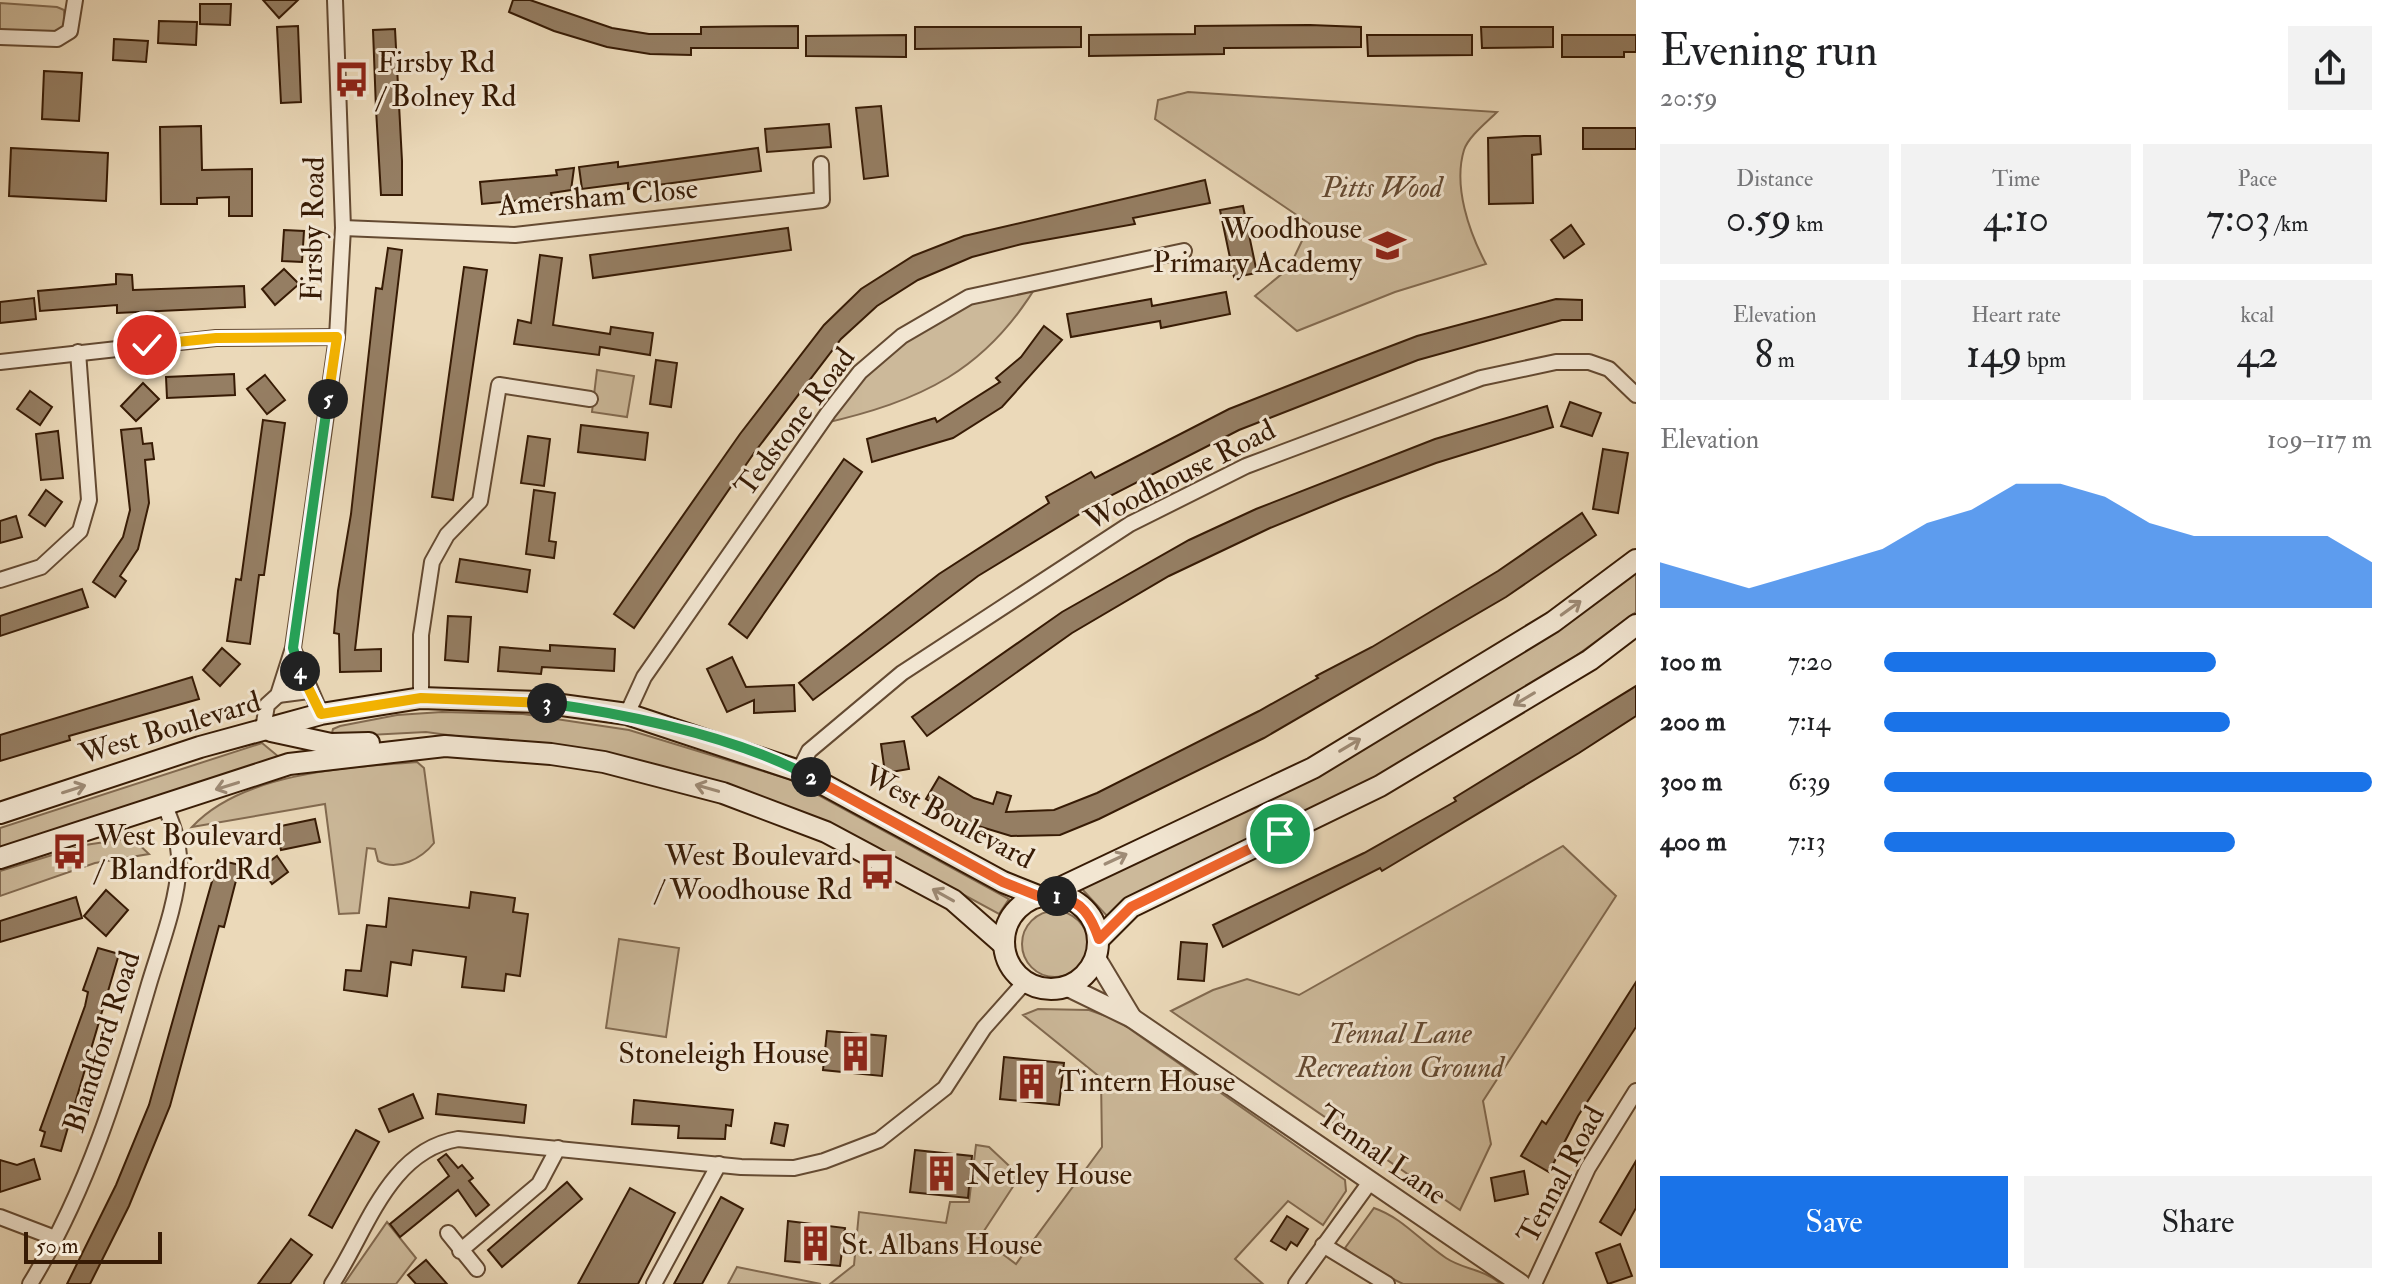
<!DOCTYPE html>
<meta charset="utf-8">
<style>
body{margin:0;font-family:"IM FELL Double Pica",serif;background:#f2f2f2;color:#202124;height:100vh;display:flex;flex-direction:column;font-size:30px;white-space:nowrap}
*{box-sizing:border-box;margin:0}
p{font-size:26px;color:#757577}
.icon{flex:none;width:44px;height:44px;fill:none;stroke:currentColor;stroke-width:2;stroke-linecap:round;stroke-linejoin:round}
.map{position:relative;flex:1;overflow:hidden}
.details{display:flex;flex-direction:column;background:#fff;width:760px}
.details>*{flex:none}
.scale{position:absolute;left:24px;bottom:20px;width:138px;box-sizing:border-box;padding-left:8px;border:4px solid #371b05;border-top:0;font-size:22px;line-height:28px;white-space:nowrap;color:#371b05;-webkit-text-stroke:6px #f2e6d2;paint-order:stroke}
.pin{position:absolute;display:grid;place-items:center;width:68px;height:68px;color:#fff;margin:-34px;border:4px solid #fff;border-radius:50%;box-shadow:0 2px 8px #0007}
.km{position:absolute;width:40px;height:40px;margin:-20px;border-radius:50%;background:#222;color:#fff;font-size:22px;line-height:40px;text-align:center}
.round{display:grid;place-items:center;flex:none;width:84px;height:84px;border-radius:0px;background:#f2f2f2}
.overview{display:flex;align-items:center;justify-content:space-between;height:136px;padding:0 24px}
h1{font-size:44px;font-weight:600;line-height:60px}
.figures{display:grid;grid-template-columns:repeat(3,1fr);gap:12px;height:136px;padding:8px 24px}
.figures div{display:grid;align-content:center;border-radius:0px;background:#f2f2f2;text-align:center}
.figures b{font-size:40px;font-weight:600}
.figures small{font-size:22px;font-weight:400}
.figures p{font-size:22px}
.chart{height:224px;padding:16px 24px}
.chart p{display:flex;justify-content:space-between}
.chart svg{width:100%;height:144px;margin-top:8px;fill:#1a73e8;opacity:.7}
.button{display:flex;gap:16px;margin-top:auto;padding:16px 24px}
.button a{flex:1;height:92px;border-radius:0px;background:#1a73e8;color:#fff;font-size:32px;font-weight:600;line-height:92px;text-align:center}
.button a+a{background:#f2f2f2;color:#202124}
ul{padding:0 24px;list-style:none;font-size:26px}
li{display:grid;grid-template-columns:128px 96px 1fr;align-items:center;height:60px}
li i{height:20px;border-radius:10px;background:#1a73e8}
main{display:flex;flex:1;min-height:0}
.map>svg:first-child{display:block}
.green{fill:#ccb99a;stroke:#826a50;stroke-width:2}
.building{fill:#957e63;stroke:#371b05;stroke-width:2}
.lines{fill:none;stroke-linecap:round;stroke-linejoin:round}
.minor-casing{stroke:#644a32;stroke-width:18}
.tertiary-casing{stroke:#644a32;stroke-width:22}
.secondary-casing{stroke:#371b05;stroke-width:24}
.minor{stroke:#f2e6d2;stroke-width:14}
.tertiary{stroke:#f2e6d2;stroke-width:18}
.secondary{stroke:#f2e6d2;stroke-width:20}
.oneway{stroke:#9e8b76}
.split-1-casing{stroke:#fff;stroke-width:16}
.split-2-casing{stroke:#fff;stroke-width:16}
.split-3-casing{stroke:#fff;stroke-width:16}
.split-4-casing{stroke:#fff;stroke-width:16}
.split-5-casing{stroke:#fff;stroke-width:16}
.split-6-casing{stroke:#fff;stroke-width:16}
.split-1{stroke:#f0652b;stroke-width:10}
.split-2{stroke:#f0652b;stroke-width:10}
.split-3{stroke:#22a559;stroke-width:10}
.split-4{stroke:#f5b400;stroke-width:10}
.split-5{stroke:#22a559;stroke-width:10}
.split-6{stroke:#f5b400;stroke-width:10}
.labels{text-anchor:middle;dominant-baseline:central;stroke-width:6;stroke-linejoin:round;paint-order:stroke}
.poi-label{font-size:30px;fill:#371b05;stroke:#f2e6d2;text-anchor:start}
.park-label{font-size:30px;font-style:italic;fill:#644a32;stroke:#f2e6d2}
.street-label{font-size:30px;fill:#371b05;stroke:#f2e6d2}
</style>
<main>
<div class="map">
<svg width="1636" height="1284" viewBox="0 0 1636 1284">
<rect width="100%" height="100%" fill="#ebd9b9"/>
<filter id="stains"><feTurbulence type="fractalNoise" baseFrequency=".0025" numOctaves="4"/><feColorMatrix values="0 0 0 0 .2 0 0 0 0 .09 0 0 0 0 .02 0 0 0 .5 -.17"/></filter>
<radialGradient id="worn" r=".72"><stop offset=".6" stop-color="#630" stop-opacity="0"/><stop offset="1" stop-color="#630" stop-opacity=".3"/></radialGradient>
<g class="green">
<polygon points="0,3 57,7 64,10 65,25 59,32 0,30"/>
<path d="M1188,92l309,20c-10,10 -29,25 -33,38 -11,36 5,82 22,114l-91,28 -98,39 -42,-35 34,-28 21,-44 -155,-105 3,-19z"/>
<path d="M1040,280c-53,91 -119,121 -219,144l39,-52 109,-75z"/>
<polygon points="597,370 634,376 627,417 592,412"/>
<polygon points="1636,570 1636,612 1554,672 1373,780 1137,894 1107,916 1082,889"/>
<polygon points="442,712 523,714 629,730 789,779 1009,899 999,914 861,839 506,743 426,732 331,737 333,729 340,726 397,715"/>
<polygon points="262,743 279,757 0,849 0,828"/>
<path d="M417,762l7,6 10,75c-12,15 -36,29 -56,18l-3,-12 -8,-1 -8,65 -20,1 -14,-110 -133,23c50,-54 155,-60 225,-65z"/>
<polygon points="132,838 149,854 95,863 0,896 0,871 85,845"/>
<polygon points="1563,846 1616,896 1483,1101 1491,1144 1460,1210 1171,1011 1213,990 1247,979 1299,995"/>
<circle cx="1055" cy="944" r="33"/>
<polygon points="619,939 679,948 666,1037 606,1028"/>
<polygon points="1038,1009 1089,1010 1117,1020 1345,1180 1346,1191 1323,1225 1288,1201 1235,1259 1263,1284 830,1284 854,1265 859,1212 946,1223 950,1202 969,1202 976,1145 989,1147 1020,1176 980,1237 1016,1264 1102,1147 1101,1078 1023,1015"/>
<path d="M1374,1208c29,10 46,33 72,50 18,12 36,10 55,26h-98l-36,-18 -22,-18z"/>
<polygon points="387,1222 416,1258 396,1284 344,1284"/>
<polygon points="737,1267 821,1284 728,1284"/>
</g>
<g class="building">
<polygon points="263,0 298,0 279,18"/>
<polygon points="513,0 530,0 612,28 649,34 701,34 701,27 798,26 798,48 691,48 691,55 650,54 607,47 554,31 509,12"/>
<polygon points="200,4 231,4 230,25 200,24"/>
<polygon points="159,21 197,22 196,45 158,43"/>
<polygon points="1310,25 1361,27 1361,47 1224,48 1224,54 1089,56 1089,35 1195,34 1195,26"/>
<polygon points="298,26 301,102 281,103 277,27"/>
<polygon points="915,27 1081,27 1081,47 915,49"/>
<polygon points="1481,27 1553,27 1553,47 1482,48"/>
<polygon points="395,29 402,161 402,195 381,195 376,109 373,30"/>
<polygon points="906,35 906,57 806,56 806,36"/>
<polygon points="1367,35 1472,35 1472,55 1368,56"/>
<polygon points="1562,35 1636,35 1636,52 1624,52 1624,57 1562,57"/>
<polygon points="114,39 148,41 146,62 113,60"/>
<polygon points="44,71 82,73 79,121 42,119"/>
<polygon points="881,106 888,176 864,179 856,108"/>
<polygon points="829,124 831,147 767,152 765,129"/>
<polygon points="201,126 202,170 252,169 252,216 229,216 229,197 197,198 197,204 161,204 160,127"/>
<rect x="1583" y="128" width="53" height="21"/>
<polygon points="1524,136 1540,136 1541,154 1532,155 1533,203 1489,204 1488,138"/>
<polygon points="11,148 108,153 106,201 9,196"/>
<polygon points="758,148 761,171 628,189 628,183 582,189 579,167 618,162 618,167"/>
<polygon points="574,168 571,190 551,193 552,197 482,204 480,182 557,175 556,170"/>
<polygon points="1205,180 1210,203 1133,218 1135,224 1022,244 972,257 918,280 877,306 841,339 754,453 634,628 614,614 740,434 824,325 861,289 913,256 964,236"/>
<polygon points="1243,206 1257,273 1234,277 1220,210"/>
<polygon points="1571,225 1584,244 1564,258 1551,240"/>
<polygon points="788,228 791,250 593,278 590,255"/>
<polygon points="284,230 304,231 302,262 282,261"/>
<polygon points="388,248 402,250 355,650 381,649 381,671 340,672 339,634 334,633 338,591 351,514 376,288 382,289"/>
<polygon points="540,255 562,258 553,325 610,334 611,327 653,333 650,355 600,347 599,355 514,344 518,320 531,323"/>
<polygon points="464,267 487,270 453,500 432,497"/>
<polygon points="284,269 299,284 275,305 262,289"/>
<polygon points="116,274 132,275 133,290 244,286 245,307 117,313 117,305 40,311 38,291 116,284"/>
<polygon points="1226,292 1230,314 1161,328 1160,321 1071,337 1067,314 1151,299 1152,306"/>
<polygon points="34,298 36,319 0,323 0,302"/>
<polygon points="1556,299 1582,300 1582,320 1562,320 1418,360 1239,430 1106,498 978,576 813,700 799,683 939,574 1049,503 1046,497 1091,472 1095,478 1229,409 1349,362 1417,336"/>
<polygon points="1044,326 1062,340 1002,407 953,438 872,462 867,439 935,418 937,422 1000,382 996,378 1021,357"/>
<polygon points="656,360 677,363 671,407 650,404"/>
<polygon points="234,374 235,395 167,398 166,377"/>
<polygon points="265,375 285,400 267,414 247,389"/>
<polygon points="143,383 159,399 136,421 121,406"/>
<polygon points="30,391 52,407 40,425 17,409"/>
<polygon points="1570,402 1601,413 1592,436 1561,426"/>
<polygon points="1547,406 1553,427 1436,463 1343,498 1270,528 1169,576 1072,633 927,736 912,717 1062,612 1189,540 1256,509 1435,439"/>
<polygon points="263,420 285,423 264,575 259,575 250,644 227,641 236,579 241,580"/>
<polygon points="581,425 648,433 645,460 578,452"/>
<polygon points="141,428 143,444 152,443 154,459 145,460 149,503 138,549 120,576 126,581 115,597 93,582 123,537 130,510 121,430"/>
<polygon points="58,431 63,478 41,480 36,434"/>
<polygon points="528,436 550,439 544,486 521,483"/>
<polygon points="1603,449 1628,453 1618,513 1593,509"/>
<polygon points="844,459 862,472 747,638 729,624"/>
<polygon points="46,490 62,502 45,526 29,515"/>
<polygon points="534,490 555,493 549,541 556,542 554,558 526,554"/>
<polygon points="1582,513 1596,535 1506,597 1264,738 1099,819 1060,835 1011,836 965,822 926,799 939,777 974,798 993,804 997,792 1011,796 1006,812 1054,810 1097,793 1259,711 1318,678 1316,676 1372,647 1498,571"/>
<polygon points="16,516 22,537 0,543 0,521"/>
<polygon points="460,559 530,570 527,592 456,582"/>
<polygon points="82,589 88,607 0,636 0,616"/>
<polygon points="448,616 471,617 468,662 445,660"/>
<polygon points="550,645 615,649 614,671 542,667 541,674 498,671 500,647 550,651"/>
<polygon points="222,648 240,664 220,686 203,670"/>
<polygon points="732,657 746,687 794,685 795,711 754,713 754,700 727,712 707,669"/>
<polygon points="192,677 199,699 69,736 70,740 0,761 0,735"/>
<polygon points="1636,686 1636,716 1579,753 1382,871 1380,868 1223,947 1213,925 1364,853 1456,801 1454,798"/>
<polygon points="904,741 909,769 885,773 881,744"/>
<polygon points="315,819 320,842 281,850 276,827"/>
<polygon points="277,856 288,872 272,884 261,868"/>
<polygon points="218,860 240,865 224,927 219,926 170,1106 129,1206 90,1284 67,1284 116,1185 149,1105"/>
<polygon points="106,890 128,910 106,936 84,916"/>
<polygon points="471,892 515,898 513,912 528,914 520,976 506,974 504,991 462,987 466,957 413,950 411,965 391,962 387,996 344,990 346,970 361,971 367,925 386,927 389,898 469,908"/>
<polygon points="76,897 82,918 0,942 0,921"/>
<polygon points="1181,942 1207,944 1204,981 1178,979"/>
<polygon points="98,948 119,954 61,1151 41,1146 45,1132 40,1130 85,1006 88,992 83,990"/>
<polygon points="1636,982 1636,1027 1578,1116 1549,1172 1521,1156 1542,1121 1546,1124"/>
<polygon points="827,1031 886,1036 882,1076 823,1070"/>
<polygon points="1004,1057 1064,1063 1059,1105 1000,1099"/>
<polygon points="413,1094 423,1118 389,1132 379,1109"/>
<polygon points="438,1094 526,1105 524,1123 436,1114"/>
<polygon points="634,1100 733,1110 731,1126 726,1125 725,1139 678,1138 679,1126 632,1124"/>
<polygon points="775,1123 788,1125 784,1146 771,1143"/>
<polygon points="356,1130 379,1142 332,1228 309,1215"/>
<polygon points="915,1150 972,1156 968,1198 910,1192"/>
<polygon points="446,1154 458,1168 462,1165 473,1178 469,1181 489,1205 476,1216 458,1190 400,1237 390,1224 449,1176 438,1160"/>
<polygon points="34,1159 40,1179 0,1192 0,1160 17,1165"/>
<polygon points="1636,1161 1636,1208 1621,1235 1600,1222"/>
<polygon points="1524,1171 1528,1194 1495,1201 1491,1178"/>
<polygon points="567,1182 582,1199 502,1267 488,1250"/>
<polygon points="630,1188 675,1213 638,1284 578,1284"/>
<polygon points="721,1197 743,1209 702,1284 674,1284"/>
<polygon points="1287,1216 1308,1229 1297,1246 1291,1242 1286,1250 1271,1241"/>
<polygon points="788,1221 845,1228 840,1266 785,1261"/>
<polygon points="291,1239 312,1255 290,1284 258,1284"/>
<polygon points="1620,1244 1632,1276 1608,1284 1596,1253"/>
<polygon points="426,1260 447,1284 416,1284 408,1275"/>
</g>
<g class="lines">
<defs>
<g id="minor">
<polyline points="0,37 57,39 70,31 75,0"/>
<polyline points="343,228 515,235 822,200 821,164"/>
<polyline points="0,362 216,338 337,337"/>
<polyline points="0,580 41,567 80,531 89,500 78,352"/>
<polyline points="293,649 321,714"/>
<polyline points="278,695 309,691"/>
<polyline points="421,698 421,635 432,562 447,535 480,501 499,385 590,399"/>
<polyline points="627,714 644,677 828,413 860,372 902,336 969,297 1184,251"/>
<polyline points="263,729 267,705 278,695 293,648 337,337 343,228 335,0"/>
<polyline points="799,771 809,751 902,673 1130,524 1246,466 1481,378 1556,362 1589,362 1609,369 1636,395"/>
<polyline points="0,1217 55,1238"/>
<polyline points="448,1233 477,1269"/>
<polyline points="1323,1245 1387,1284"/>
<polyline points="460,1251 539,1184 558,1148"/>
<path d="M30,1284c57,-93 89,-197 119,-300 11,-37 28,-80 30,-119 1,-21 -6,-40 -14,-59"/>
<path d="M332,1284c35,-53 56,-133 126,-145l283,28 53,1 30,-7 55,-21 66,-52 39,-60 41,-46"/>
<polyline points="654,1284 719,1164"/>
<polyline points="1296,1284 1370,1182"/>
<polyline points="1534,1284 1588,1168 1636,1091"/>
</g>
<g id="tertiary">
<polyline points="1096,958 1132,1018"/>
<polyline points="1068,987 1132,1018 1521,1284"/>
</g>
<g id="secondary">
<polyline points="271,731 331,744 369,743"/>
<polyline points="0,813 200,747 321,714 421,698 540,702 627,714 799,771 1003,882 1038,896"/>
<polyline points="0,858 289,764 445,746 551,754 604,762 723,793 826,832 953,900 1003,944"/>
<polyline points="1047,894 1313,768 1553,622 1636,560"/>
<circle cx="1051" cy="942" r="47"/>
<polyline points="1099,939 1131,907 1380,786 1590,660 1636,625"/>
</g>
</defs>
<use href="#minor" class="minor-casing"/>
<use href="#tertiary" class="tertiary-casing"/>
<use href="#secondary" class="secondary-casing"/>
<use href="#minor" class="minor"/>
<use href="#tertiary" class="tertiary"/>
<use href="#secondary" class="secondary"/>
</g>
<defs><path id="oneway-shaft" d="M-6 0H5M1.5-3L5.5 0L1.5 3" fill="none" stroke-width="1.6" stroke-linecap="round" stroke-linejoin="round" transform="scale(2)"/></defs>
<g class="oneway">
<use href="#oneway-shaft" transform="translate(1571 608) rotate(-36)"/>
<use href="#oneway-shaft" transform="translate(1524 699) rotate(149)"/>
<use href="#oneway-shaft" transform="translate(1350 745) rotate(-31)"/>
<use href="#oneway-shaft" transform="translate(227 786) rotate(163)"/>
<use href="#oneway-shaft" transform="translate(707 788) rotate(-164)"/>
<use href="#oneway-shaft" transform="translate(74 789) rotate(-18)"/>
<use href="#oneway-shaft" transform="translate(1116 859) rotate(-25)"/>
<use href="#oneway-shaft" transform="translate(943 895) rotate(-151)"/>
</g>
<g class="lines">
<defs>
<path id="split-1" d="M1057,896c25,5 34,20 42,43l32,-32 149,-73"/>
<polyline id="split-2" points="811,777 1003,882 1038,896 1057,896"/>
<path id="split-3" d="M547,703c84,12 189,34 264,74"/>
<polyline id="split-4" points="300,671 321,714 421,698 547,703"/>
<polyline id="split-5" points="300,671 293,648 328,399"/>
<polyline id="split-6" points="147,345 216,338 337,337 328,399"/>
</defs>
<use href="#split-1" class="split-1-casing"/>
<use href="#split-2" class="split-2-casing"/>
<use href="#split-3" class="split-3-casing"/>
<use href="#split-4" class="split-4-casing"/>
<use href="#split-5" class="split-5-casing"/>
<use href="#split-6" class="split-6-casing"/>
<use href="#split-1" class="split-1"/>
<use href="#split-2" class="split-2"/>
<use href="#split-3" class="split-3"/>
<use href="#split-4" class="split-4"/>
<use href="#split-5" class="split-5"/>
<use href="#split-6" class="split-6"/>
</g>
<defs>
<symbol id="bus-bare" viewBox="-9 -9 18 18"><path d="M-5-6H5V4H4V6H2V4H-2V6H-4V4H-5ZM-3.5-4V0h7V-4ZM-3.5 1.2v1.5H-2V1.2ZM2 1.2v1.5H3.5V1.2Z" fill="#8f2418" stroke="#f2e6d2" stroke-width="2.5" paint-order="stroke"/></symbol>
<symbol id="school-bare" viewBox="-9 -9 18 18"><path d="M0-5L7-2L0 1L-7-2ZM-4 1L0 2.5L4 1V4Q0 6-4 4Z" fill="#8f2418" stroke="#f2e6d2" stroke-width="2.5" paint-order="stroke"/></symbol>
<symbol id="building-bare" viewBox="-9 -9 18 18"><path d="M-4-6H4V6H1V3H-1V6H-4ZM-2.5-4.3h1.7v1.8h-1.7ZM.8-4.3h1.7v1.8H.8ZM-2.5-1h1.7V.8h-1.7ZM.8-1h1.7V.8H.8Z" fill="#8f2418" stroke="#f2e6d2" stroke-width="2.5" paint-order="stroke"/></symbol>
</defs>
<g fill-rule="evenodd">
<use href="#bus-bare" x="326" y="54" width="51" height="51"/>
<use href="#school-bare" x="1362" y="220" width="51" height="51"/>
<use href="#bus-bare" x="44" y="826" width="51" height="51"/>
<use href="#bus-bare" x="852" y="846" width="51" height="51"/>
<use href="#building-bare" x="830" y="1028" width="51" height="51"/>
<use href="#building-bare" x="1006" y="1056" width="51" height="51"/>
<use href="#building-bare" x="916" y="1148" width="51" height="51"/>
<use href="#building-bare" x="790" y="1218" width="51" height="51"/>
</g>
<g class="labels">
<g class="poi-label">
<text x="377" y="62">Firsby Rd<tspan x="377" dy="34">/ Bolney Rd</tspan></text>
<text x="1362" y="228" text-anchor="end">Woodhouse<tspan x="1362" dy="34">Primary Academy</tspan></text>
<text x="95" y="835">West Boulevard<tspan x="95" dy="34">/ Blandford Rd</tspan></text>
<text x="852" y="855" text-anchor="end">West Boulevard<tspan x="852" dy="34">/ Woodhouse Rd</tspan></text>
<text x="829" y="1053" text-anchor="end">Stoneleigh House</text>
<text x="1058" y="1081">Tintern House</text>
<text x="967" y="1174">Netley House</text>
<text x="841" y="1244">St. Albans House</text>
</g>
<g class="park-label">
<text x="1382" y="187">Pitts Wood</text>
<text x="1400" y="1033">Tennal Lane<tspan x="1400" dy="34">Recreation Ground</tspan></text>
</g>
<g class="street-label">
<text transform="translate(598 197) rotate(-5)">Amersham Close</text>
<text transform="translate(313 229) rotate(-89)">Firsby Road</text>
<text transform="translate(795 422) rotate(-53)">Tedstone Road</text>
<text transform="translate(1180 475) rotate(-27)">Woodhouse Road</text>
<text transform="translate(170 728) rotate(-17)">West Boulevard</text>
<text transform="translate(949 817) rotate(28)">West Boulevard</text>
<text transform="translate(102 1042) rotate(-72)">Blandford Road</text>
<text transform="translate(1382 1155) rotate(35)">Tennal Lane</text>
<text transform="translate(1561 1175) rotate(-62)">Tennal Road</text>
</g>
</g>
<rect width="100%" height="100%" filter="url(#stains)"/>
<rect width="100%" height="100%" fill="url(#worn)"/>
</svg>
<div class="scale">50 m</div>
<div class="pin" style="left:1280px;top:834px;background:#1e9e55"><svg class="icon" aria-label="arrive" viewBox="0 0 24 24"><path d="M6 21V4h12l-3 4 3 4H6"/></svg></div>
<div class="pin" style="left:147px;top:345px;background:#d93025"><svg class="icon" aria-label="check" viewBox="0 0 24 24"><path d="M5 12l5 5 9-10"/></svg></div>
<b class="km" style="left:1057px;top:896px">1</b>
<b class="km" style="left:811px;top:777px">2</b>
<b class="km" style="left:547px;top:703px">3</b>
<b class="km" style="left:300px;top:671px">4</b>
<b class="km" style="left:328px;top:399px">5</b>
</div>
<section class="details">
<div class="overview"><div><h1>Evening run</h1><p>20:59</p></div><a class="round"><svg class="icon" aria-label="share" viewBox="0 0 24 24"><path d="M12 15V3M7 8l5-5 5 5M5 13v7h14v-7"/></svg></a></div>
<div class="figures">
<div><p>Distance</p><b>0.59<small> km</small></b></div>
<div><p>Time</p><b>4:10</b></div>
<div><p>Pace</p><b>7:03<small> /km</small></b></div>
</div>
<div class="figures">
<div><p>Elevation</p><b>8<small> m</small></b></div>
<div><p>Heart rate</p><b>149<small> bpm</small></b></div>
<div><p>kcal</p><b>42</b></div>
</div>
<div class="chart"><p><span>Elevation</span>109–117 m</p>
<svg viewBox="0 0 160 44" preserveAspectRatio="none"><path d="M0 44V30L10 34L20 38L30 34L40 30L50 26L60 18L70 14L80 6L90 6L100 10L110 18L120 22L130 22L140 22L150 22L160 30V44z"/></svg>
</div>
<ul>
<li><b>100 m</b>7:20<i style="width:68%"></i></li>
<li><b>200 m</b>7:14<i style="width:71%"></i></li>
<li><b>300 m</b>6:39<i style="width:100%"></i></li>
<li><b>400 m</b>7:13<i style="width:72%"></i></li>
</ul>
<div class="button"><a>Save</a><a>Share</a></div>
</section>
</main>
